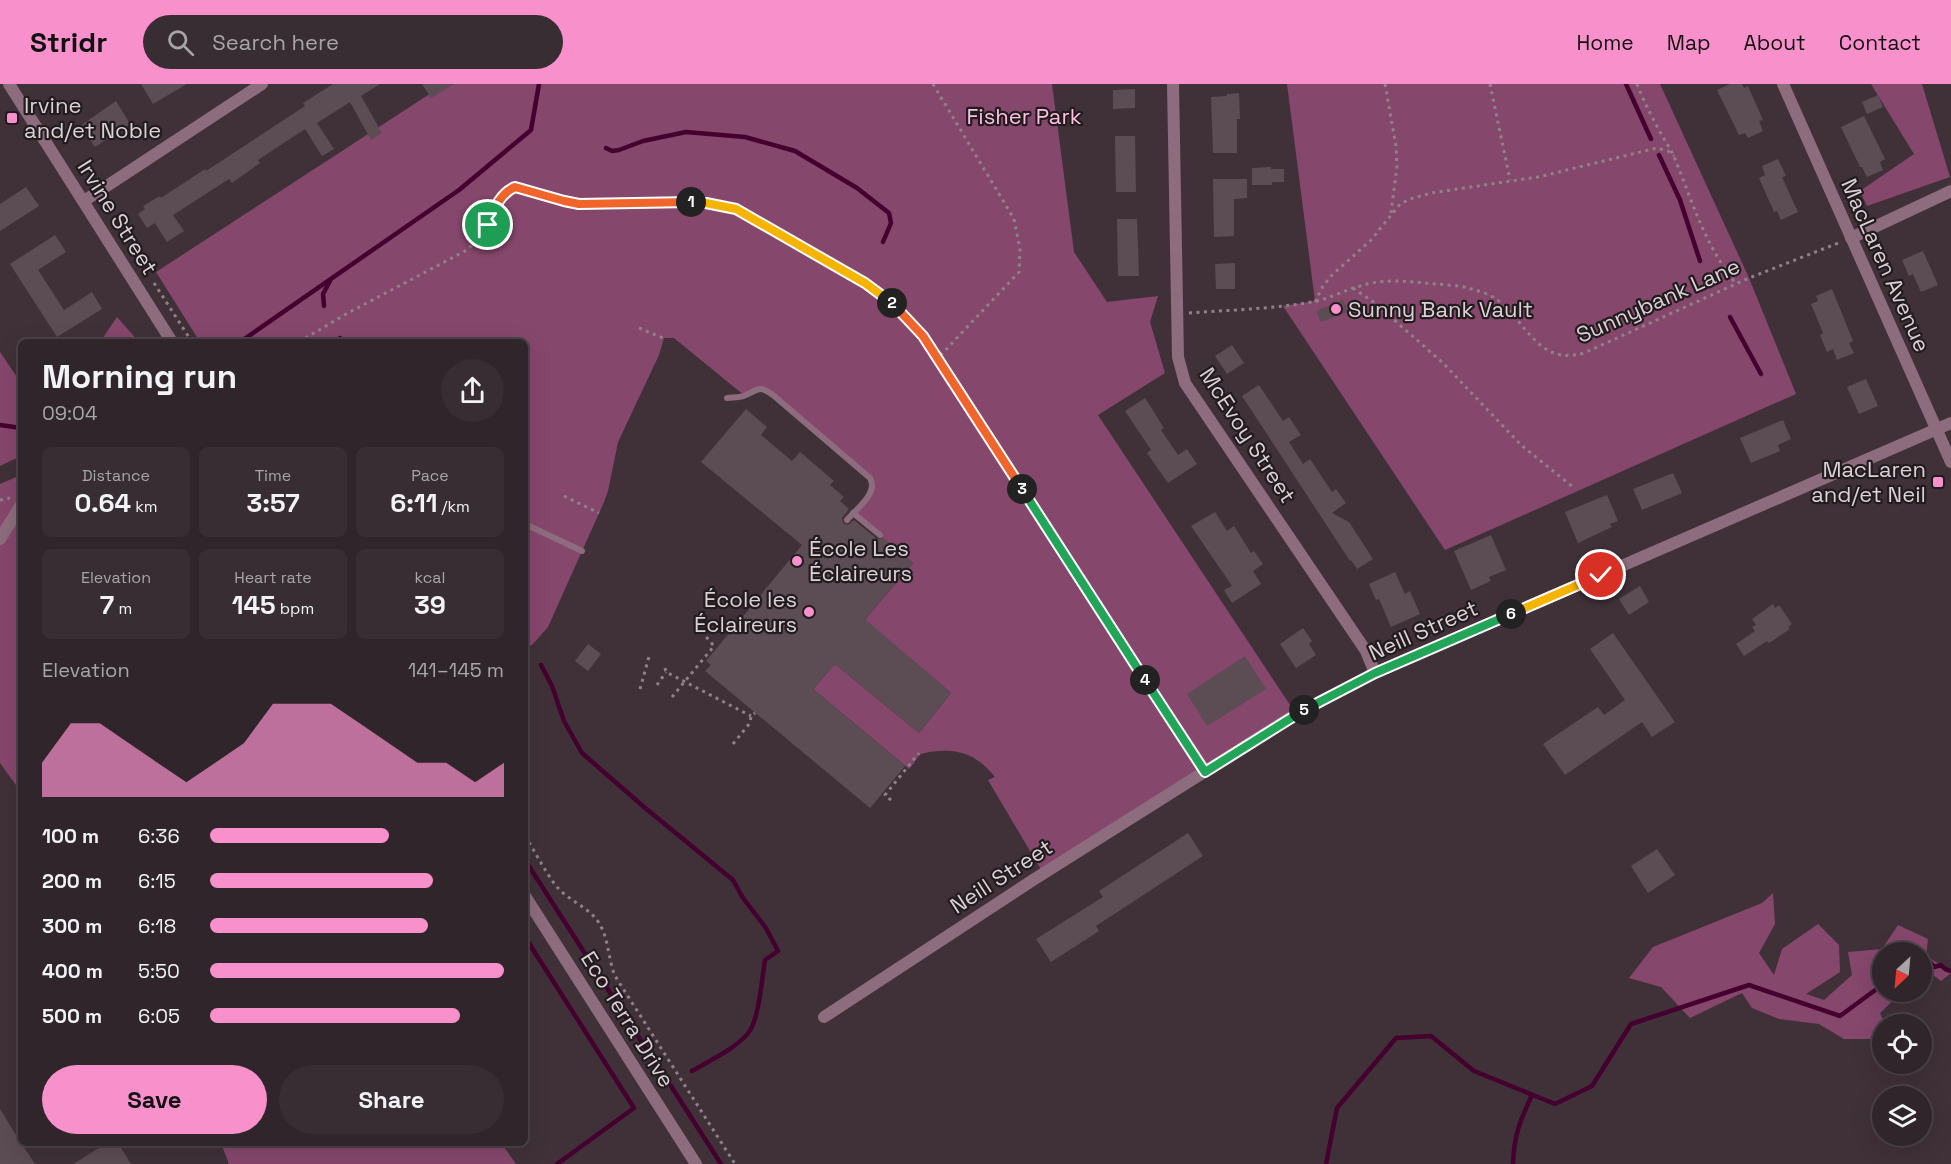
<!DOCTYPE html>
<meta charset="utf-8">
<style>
body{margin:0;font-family:"Space Grotesk",sans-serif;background:#382d33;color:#f1f3f6;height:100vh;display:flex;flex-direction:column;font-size:22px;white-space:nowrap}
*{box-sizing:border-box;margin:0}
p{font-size:20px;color:#a8a5a9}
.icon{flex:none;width:33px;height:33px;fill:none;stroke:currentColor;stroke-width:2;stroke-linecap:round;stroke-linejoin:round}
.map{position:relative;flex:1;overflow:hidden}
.drawer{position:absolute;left:18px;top:255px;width:510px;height:807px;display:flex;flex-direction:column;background:#30252b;border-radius:9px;box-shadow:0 6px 24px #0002,0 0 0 2px #4b4247}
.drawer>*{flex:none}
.needle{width:39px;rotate:206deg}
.buttons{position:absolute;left:1872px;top:858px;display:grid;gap:12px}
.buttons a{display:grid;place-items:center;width:60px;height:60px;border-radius:50%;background:#30252b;box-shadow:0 6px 24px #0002,0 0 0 2px #4b4247;font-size:30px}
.pin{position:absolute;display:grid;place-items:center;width:51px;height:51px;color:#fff;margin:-26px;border:3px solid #fff;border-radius:50%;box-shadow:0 2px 6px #0007}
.km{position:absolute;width:30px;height:30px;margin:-15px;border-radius:50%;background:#222;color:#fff;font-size:16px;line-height:30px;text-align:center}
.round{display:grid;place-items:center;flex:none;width:63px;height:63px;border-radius:32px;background:#382d33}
.overview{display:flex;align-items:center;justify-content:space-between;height:102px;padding:0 24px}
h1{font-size:33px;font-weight:700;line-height:45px}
.metrics{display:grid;grid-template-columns:repeat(3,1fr);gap:9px;height:102px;padding:6px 24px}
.metrics div{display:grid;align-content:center;border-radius:9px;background:#382d33;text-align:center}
.metrics b{font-size:26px;font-weight:700}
.metrics small{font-size:16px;font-weight:400}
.metrics p{font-size:16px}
.chart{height:168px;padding:12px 24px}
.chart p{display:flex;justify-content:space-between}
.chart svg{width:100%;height:108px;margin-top:6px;fill:#f890cb;opacity:.7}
.cta{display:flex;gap:12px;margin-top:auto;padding:12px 24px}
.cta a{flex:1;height:69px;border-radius:36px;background:#f890cb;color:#111;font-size:24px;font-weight:700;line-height:69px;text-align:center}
.cta a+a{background:#382d33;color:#f1f3f6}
ul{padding:0 24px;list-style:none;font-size:20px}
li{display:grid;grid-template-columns:96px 72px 1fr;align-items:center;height:45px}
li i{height:15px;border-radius:8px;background:#f890cb}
header{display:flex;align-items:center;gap:36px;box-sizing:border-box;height:84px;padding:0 30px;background:#f890cb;color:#111}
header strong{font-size:28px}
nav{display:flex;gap:33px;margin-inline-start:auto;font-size:21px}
.search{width:420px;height:54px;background:#382d33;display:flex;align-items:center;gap:15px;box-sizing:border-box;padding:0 21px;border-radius:33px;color:#a8a5a9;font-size:22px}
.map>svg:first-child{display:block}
.green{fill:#86476c}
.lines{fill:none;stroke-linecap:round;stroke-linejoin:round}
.stream{stroke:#44002e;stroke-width:4.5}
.building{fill:#5c4c54}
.path{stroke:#8e8288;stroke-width:3;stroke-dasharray:3 4.5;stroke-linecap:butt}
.service{stroke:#8d6c7d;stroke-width:6}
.minor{stroke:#8d6c7d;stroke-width:12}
.tertiary{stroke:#8d6c7d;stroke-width:12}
.split-1-casing{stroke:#fff;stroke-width:12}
.split-2-casing{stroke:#fff;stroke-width:12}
.split-3-casing{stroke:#fff;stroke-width:12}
.split-4-casing{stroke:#fff;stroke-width:12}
.split-5-casing{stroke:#fff;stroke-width:12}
.split-6-casing{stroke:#fff;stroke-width:12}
.split-7-casing{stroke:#fff;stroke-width:12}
.split-1{stroke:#f0652b;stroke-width:8}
.split-2{stroke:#f5b400;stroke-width:8}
.split-3{stroke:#f0652b;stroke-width:8}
.split-4{stroke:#22a559;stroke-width:8}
.split-5{stroke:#22a559;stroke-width:8}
.split-6{stroke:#22a559;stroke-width:8}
.split-7{stroke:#f5b400;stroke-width:8}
.poi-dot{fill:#f890cb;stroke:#221c1f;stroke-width:2}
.labels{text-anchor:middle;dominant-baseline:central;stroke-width:4.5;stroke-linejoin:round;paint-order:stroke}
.poi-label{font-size:22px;fill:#dad0d5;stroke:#221c1f;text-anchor:start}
.park-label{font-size:22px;fill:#febfe1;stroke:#221c1f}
.street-label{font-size:22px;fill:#dad0d5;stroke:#221c1f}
</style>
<header>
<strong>Stridr</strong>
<div class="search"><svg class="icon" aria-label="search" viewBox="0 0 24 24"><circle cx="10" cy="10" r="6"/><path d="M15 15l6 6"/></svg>Search here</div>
<nav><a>Home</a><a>Map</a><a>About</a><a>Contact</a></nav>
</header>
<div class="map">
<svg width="1951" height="1080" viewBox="0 0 1951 1080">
<rect width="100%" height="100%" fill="#403139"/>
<g class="green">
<path d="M445,0h607l22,168 33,50 51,-6 -8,26 15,51 -67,42 198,299 -253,159 -55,-93 7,-3c-14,-18 -32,-28 -54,-26 -6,0 -14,1 -20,3 -4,3 -8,11 -12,15l-96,-80 22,-25 84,69 32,-40 -78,-66 -12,-3 52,-61 -60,-50 16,-17 3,-14 -108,-93 -19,7 -71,-58h-10l-5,17 -41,87 -10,49 -4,11 -56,125 -15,17 -8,5v-307h-325l-44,-70z"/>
<polygon points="1287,0 1660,0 1749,194 1796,310 1445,466 1283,222 1315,217"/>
<polygon points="1871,0 1922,0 1950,93 1867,122 1860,107 1914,70"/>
<polygon points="117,233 139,258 100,258"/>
<polygon points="0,268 21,299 21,372 0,382"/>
<polygon points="21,391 21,708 0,679 0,400"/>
<polygon points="1773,809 1775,840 1759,869 1774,891 1782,865 1818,840 1839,861 1840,888 1806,910 1824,916 1852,891 1848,868 1882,865 1898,841 1928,855 1926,872 1951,887 1951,889 1941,897 1929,888 1922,893 1922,868 1882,868 1882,908 1902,908 1880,929 1885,940 1882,940 1882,945 1871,955 1844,955 1819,940 1779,935 1752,924 1742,909 1690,934 1661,903 1629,894 1653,863 1762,819"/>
<polygon points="221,1059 501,1059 516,1080 229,1080"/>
</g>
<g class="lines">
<g class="stream">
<polyline points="1626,0 1651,55"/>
<polyline points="606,64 612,67 619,66 643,57 686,48 745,53 795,67 857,104 889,129 891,139 883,158"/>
<polyline points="1659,71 1680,116 1700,177"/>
<polyline points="324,222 323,210 330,197"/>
<polyline points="1730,233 1761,290"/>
<polyline points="340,254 342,258"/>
<polyline points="240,258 459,106 531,46 539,0"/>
<polyline points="0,341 21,344"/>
<path d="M541,581l11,21 12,35 18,32 62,54 89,73 10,18 23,30 12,23 -13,9c-3,17 -6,59 -16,72 -12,16 -40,29 -57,39"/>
<polyline points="525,776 659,985"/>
<polyline points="525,853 634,1024 557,1080"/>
<polyline points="1922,877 1930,878 1934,883 1941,881 1945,885 1951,887"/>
<polyline points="671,1002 721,1080"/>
<polyline points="1326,1080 1337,1024 1396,954 1431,952 1474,987 1555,1020 1592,1002 1631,940 1749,901 1840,932 1882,901"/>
<path d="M1513,1080c1,-29 7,-43 19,-69"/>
</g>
</g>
<g class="building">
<polygon points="141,0 187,0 153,20"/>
<polygon points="333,0 380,0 361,12 382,49 371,56 350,18 317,39 334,65 322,72 305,45 258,76 260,79 232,99 229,95 173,131 184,147 167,158 155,139 147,144 138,130 145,125 143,122 160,112 161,114 205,85 206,87 305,22 303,19"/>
<polygon points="422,0 454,0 431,14"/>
<polygon points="1730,0 1742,0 1744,4 1748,2 1763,36 1759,37 1763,47 1748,54 1745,49 1739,51 1717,6"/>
<polygon points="1135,5 1135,24 1113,25 1113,6"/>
<polygon points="1239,9 1240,35 1237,35 1237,69 1213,69 1211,13 1227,12 1227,10"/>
<polygon points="1878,11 1883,23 1867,30 1862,18"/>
<polygon points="116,17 130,40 95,63 80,42"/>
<polygon points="1864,32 1885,75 1880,78 1883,86 1867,93 1862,83 1860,83 1841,43"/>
<polygon points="1115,52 1135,52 1136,108 1116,108"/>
<polygon points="1778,75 1786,92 1782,93 1798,128 1781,136 1777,127 1774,128 1759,94 1765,91 1762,82"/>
<polygon points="1271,83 1271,85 1284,85 1284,98 1272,98 1272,101 1252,101 1252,84"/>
<polygon points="1213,95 1247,95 1247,114 1234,115 1234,152 1214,153"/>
<polygon points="26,103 39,122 0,147 0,120"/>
<polygon points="1117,135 1137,135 1139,192 1118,192"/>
<polygon points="55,151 66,168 38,186 64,226 92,208 102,225 57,253 10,180"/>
<polygon points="1923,167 1938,201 1921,208 1913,190 1909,192 1902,176"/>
<polygon points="1235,179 1235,205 1216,205 1215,180"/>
<polygon points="1832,205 1853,257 1849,259 1854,269 1837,276 1833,265 1827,268 1820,251 1823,249 1811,220 1818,217 1816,212"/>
<polygon points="1343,216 1348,228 1321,238 1316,227"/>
<polygon points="1232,261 1244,279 1227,290 1215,272"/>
<polygon points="1866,295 1878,322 1859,330 1847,303"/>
<polygon points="1259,301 1283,337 1289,333 1301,351 1289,358 1303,380 1310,375 1332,408 1336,405 1346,419 1332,429 1349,438 1373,475 1357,485 1351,476 1350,477 1242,312"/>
<polygon points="1145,314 1164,344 1161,346 1178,371 1187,365 1197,380 1168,399 1147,369 1151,366 1125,327"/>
<polygon points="746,325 767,343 761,351 792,377 800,368 834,397 830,401 844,413 840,417 849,425 842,434 843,439 848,441 854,436 877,455 884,454 913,479 865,535 951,609 919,649 835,580 813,605 905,682 870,724 705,587 711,581 706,577 802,461 701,378"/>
<polygon points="1783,336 1791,355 1778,361 1780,367 1751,379 1740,354"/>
<polygon points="1673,389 1682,409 1642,426 1633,405"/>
<polygon points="1607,411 1618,437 1610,440 1612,443 1578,459 1565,428"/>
<polygon points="1215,428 1227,447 1234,442 1251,469 1254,467 1263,480 1253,487 1261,500 1232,519 1224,506 1232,502 1191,442"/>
<polygon points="1491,451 1506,486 1489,493 1491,497 1471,506 1454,467"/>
<polygon points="1395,488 1405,510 1410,507 1420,530 1391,543 1379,515 1376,516 1369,500"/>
<polygon points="1640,502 1649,518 1629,531 1619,515"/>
<polygon points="1773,520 1775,524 1779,521 1792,540 1788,543 1790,545 1769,559 1767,557 1744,572 1736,560 1755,547 1752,543 1756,541 1752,535"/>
<polygon points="1303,544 1312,557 1309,560 1316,571 1296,584 1280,560"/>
<polygon points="1613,549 1675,638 1652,653 1642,638 1565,691 1543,660 1598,623 1604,631 1625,616 1590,565"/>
<polygon points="588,560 601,570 588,587 575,577"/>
<polygon points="1245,572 1266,605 1207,642 1187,610"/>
<polygon points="1188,749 1203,772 1096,842 1099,847 1051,878 1036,855 1103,813 1099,807"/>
<polygon points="1657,765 1675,791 1648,809 1631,782"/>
<polygon points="0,1025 21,1059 35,1080 0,1080"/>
<polygon points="107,1059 118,1059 131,1080 73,1080"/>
</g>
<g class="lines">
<g class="path">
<polyline points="933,0 1014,135 1020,165 1019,188 938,274"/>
<polyline points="1385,0 1396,62 1397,82 1391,129"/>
<polyline points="1490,0 1510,96"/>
<path d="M1637,0c6,16 14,31 22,46 5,10 12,19 16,29 19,47 29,84 61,125"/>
<polyline points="154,199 192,258"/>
<polyline points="1353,204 1376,220 1442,278 1521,361 1573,403"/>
<polyline points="1315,218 1323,202 1332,191 1371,156 1400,120 1410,115 1431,109 1538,93 1657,64 1668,67 1674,72"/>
<path d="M1189,229c41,-3 82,-4 123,-11 18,-3 34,-13 52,-17 24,-7 48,-3 72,-1 10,1 22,1 32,4 8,2 18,5 25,9 33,21 43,70 91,56l165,-75 92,-36"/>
<polyline points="639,244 663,254"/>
<path d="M299,258l47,-28 121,-64c8,-8 16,-16 21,-26 8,-15 10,-30 27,-37l49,14 15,3 127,-1 30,6 129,74 27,20 31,33 275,426"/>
<polyline points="564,412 599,429"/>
<polyline points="0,416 10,414"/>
<polyline points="665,584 666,588 751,632"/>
<polyline points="657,601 666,588"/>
<polyline points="640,605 650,569"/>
<polyline points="672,613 714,562 702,548"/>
<polyline points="733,660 750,639 751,632 755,629"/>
<polyline points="891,716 885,711 919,669"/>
<path d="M525,752c11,17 20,36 32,51 12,14 32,20 42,36 10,16 9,36 16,53l120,188"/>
</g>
<g class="service">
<path d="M727,314c6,-1 14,0 19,-3 14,-6 12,-10 27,0l97,83c9,15 -14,31 -23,42"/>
<polyline points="853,429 880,451"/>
<polyline points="525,440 582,467"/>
</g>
<g class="minor">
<polyline points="1173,0 1178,273 1185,299 1366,567 1375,589"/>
<polyline points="84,117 262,0"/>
<polyline points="1851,154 1951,107"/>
<polyline points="824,933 1033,796 1296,630 1375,589 1951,339"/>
</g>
<g class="tertiary">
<polyline points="9,0 172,258"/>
<polyline points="1783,0 1951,378"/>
<polyline points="0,455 21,421"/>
<polyline points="525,812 696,1080"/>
</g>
</g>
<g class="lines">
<defs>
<path id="split-1" d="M488,141c6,-15 11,-31 27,-38l49,14 15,3 112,-2"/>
<polyline id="split-2" points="691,118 706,119 736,125 865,199 892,219"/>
<polyline id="split-3" points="892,219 923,252 1022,405"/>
<polyline id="split-4" points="1022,405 1145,596"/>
<polyline id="split-5" points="1145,596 1205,688 1304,626"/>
<polyline id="split-6" points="1304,626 1375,589 1511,530"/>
<polyline id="split-7" points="1511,530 1601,491"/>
</defs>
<use href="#split-1" class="split-1-casing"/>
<use href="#split-2" class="split-2-casing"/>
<use href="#split-3" class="split-3-casing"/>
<use href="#split-4" class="split-4-casing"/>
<use href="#split-5" class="split-5-casing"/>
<use href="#split-6" class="split-6-casing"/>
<use href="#split-7" class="split-7-casing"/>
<use href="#split-1" class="split-1"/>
<use href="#split-2" class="split-2"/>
<use href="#split-3" class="split-3"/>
<use href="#split-4" class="split-4"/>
<use href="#split-5" class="split-5"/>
<use href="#split-6" class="split-6"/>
<use href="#split-7" class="split-7"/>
</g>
<g class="poi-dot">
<rect x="6" y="28" width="12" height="12" rx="3"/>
<circle cx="1336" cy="225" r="6"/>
<rect x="1932" y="392" width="12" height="12" rx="3"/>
<circle cx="797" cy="477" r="6"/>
<circle cx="809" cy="528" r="6"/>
</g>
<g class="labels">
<g class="poi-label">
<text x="24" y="21">Irvine<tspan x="24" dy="25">and/et Noble</tspan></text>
<text x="1348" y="225">Sunny Bank Vault</text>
<text x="1926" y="385" text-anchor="end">MacLaren<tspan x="1926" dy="25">and/et Neil</tspan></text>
<text x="809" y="464">École Les<tspan x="809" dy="25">Éclaireurs</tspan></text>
<text x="797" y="515" text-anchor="end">École les<tspan x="797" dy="25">Éclaireurs</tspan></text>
</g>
<g class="park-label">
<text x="1024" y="32">Fisher Park</text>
</g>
<g class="street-label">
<text transform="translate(118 133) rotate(58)">Irvine Street</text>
<text transform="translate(1886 181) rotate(66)">MacLaren Avenue</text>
<text transform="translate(1658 216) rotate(-24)">Sunnybank Lane</text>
<text transform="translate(1248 351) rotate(57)">McEvoy Street</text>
<text transform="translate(1423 546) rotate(-24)">Neill Street</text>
<text transform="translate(1001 792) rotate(-33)">Neill Street</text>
<text transform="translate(628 935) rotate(58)">Eco Terra Drive</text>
</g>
</g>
</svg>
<div class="buttons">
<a><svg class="needle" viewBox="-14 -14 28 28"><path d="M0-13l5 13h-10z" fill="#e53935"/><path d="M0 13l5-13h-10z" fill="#a8a5a9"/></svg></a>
<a><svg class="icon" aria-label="locate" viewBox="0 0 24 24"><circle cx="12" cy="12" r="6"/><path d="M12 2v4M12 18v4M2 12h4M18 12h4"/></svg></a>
<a><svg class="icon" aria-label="layers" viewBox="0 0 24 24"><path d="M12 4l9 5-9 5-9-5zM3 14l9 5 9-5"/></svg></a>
</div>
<div class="pin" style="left:488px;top:141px;background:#1e9e55"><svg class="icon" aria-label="arrive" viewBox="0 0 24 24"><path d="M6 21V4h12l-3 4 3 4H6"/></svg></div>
<div class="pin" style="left:1601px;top:491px;background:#d93025"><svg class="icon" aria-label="check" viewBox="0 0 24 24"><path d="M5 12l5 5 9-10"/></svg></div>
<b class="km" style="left:691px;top:118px">1</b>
<b class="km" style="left:892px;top:219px">2</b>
<b class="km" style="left:1022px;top:405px">3</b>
<b class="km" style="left:1145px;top:596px">4</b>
<b class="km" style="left:1304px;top:626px">5</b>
<b class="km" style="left:1511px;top:530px">6</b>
<section class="drawer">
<div class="overview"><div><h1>Morning run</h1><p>09:04</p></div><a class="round"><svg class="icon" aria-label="share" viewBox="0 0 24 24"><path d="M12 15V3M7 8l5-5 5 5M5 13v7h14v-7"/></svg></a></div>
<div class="metrics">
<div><p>Distance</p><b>0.64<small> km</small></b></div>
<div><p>Time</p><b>3:57</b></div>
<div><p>Pace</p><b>6:11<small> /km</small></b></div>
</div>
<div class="metrics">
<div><p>Elevation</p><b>7<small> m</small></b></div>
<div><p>Heart rate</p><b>145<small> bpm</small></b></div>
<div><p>kcal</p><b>39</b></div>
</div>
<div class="chart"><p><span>Elevation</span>141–145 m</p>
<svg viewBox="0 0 160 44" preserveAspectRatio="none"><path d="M0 44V30L10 14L20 14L30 22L40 30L50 38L60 30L70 22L80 6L90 6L100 6L110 14L120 22L130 30L140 30L150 38L160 30V44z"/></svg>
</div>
<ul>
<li><b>100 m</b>6:36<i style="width:61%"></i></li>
<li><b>200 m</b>6:15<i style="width:76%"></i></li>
<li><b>300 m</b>6:18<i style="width:74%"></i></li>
<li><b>400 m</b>5:50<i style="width:100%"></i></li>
<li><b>500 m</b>6:05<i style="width:85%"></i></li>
</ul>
<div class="cta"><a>Save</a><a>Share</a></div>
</section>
</div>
